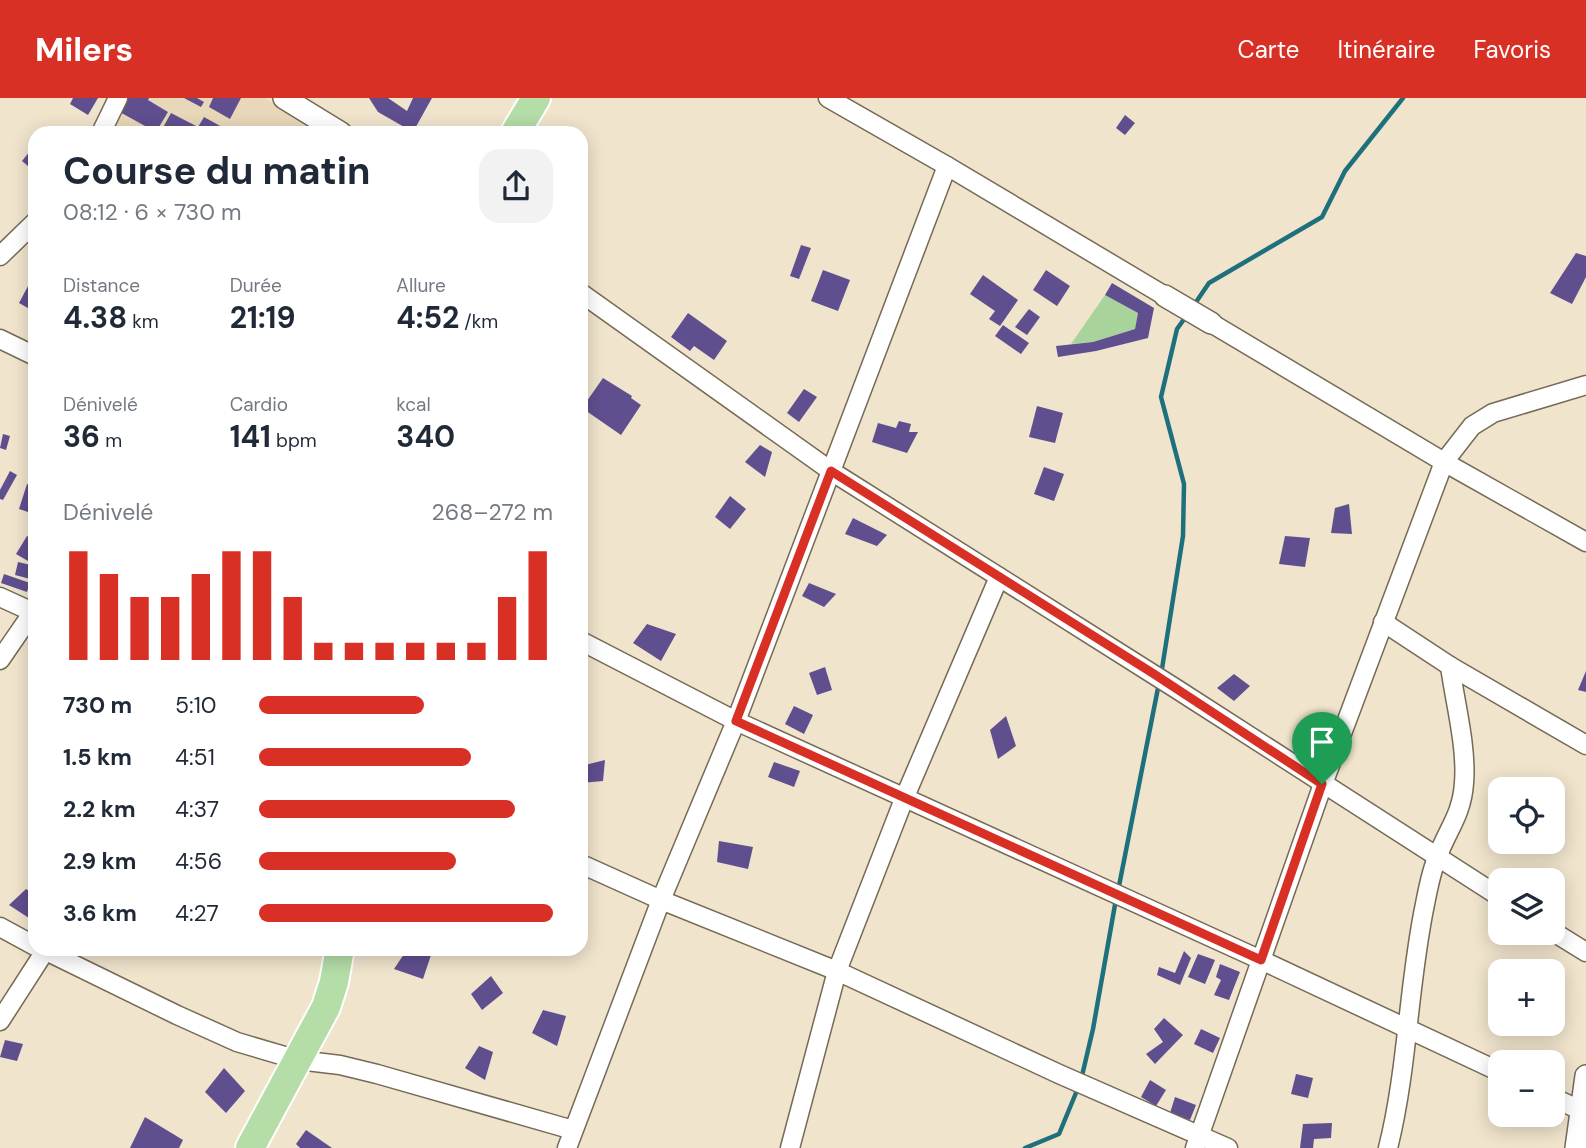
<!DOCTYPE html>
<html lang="fr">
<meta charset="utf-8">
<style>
body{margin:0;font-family:"DM Sans",sans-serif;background:#f2f2f3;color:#1f2937;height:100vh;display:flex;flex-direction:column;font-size:26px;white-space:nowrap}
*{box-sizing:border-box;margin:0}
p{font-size:23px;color:#747a83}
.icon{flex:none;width:38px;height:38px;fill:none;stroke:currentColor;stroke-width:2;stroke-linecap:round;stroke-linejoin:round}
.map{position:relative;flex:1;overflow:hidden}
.sheet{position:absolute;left:28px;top:28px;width:560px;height:830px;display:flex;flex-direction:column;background:#fff;border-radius:21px;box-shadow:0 4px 18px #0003}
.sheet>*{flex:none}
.buttons{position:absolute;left:1488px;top:679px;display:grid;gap:14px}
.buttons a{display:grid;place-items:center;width:77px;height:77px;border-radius:14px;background:#fff;box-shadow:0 4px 18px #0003;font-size:35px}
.pin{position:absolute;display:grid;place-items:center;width:60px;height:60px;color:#fff;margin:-72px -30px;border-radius:50% 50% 50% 0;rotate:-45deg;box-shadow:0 0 7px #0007}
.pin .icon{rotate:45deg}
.round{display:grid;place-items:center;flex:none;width:74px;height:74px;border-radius:21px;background:#f2f2f3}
.head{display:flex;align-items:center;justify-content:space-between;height:119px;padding:0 35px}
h1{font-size:38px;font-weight:700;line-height:52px}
.stats{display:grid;grid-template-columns:repeat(3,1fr);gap:10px;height:119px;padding:7px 35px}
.stats div{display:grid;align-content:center}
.stats b{font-size:30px;font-weight:700}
.stats small{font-size:19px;font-weight:400}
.stats p{font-size:19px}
.chart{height:196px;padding:14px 35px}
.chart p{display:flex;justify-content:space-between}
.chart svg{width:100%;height:126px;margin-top:7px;stroke:#d93025;stroke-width:6}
ul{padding:0 35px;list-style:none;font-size:23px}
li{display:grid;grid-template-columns:112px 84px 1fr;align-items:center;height:52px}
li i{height:18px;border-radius:9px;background:#d93025}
header{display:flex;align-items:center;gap:42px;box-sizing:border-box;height:98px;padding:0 35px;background:#d93025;color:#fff}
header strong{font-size:33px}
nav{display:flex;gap:38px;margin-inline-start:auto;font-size:24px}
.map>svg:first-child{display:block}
.built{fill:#e8d8b9}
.green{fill:#a8d49b}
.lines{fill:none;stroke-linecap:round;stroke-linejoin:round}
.stream{stroke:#1e707c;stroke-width:4.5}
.building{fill:#604f8f}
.minor-casing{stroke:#756a55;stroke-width:21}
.tertiary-casing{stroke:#756a55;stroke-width:24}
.primary-casing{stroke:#fff;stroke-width:32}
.minor{stroke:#fff;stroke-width:18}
.tertiary{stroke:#fff;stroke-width:21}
.primary{stroke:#b4dda7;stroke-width:28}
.route-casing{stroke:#fff;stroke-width:14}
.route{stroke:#d93025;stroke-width:9}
</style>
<header>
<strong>Milers</strong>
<nav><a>Carte</a><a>Itinéraire</a><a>Favoris</a></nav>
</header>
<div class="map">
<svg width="1586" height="1050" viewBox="0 0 1586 1050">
<rect width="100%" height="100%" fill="#f0e4cc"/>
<polygon class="built" points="126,0 265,0 319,35 109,35"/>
<polygon class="green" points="1105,197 1138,215 1135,231 1093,244 1071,246"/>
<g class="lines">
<g class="stream">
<polyline points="1194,207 1209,185 1322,119 1345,73 1403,0"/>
<polyline points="1161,577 1183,438 1184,386 1161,299 1177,231 1187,217"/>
<polyline points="1118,793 1159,585"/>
<polyline points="1081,982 1093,931 1116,801"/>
<polyline points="1025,1050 1059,1036 1078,990"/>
</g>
</g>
<g class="building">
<polygon points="73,0 98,0 88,17 70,6"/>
<polygon points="122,0 149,0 148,2 168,14 156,34 116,12"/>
<polygon points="184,0 197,0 204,4 201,9"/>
<polygon points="213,0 241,0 230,21 209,9"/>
<polygon points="369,0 388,0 407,13 413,0 432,0 413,34 378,14"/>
<polygon points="171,15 198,29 204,19 222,29 219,35 160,35"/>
<polygon points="1125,17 1135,25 1125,37 1116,30"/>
<polygon points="35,47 35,74 22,63"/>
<polygon points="801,147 811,150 799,181 790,178"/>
<polygon points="1576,155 1586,158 1586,179 1572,206 1550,195"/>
<polygon points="823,172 850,182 838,213 811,203"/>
<polygon points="1046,172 1070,188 1057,208 1033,192"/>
<polygon points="35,175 35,214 19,205"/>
<polygon points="983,177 1018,202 1000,228 989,221 995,213 970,196"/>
<polygon points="1112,185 1154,210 1148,240 1096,253 1058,259 1056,248 1093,244 1135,231 1138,215 1105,197"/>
<polygon points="1029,211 1040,219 1027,237 1015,229"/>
<polygon points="688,215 727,243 714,262 694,248 690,253 671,239"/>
<polygon points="1003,227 1029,245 1021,256 995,238"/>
<polygon points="603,280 632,298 631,300 641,307 621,337 582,310"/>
<polygon points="804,291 817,299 799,324 787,315"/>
<polygon points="1037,308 1063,315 1055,345 1029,339"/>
<polygon points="899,323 911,326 909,334 918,334 907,355 872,344 878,325 896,330"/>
<polygon points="3,336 10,338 6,352 0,350"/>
<polygon points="760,347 772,354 765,379 745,364"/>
<polygon points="1044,369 1064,376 1054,403 1034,396"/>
<polygon points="10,373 17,377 3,402 0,401 0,392"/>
<polygon points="27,386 35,389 28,414 19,411"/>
<polygon points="730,398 746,411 730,431 715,419"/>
<polygon points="1349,406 1352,436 1331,435 1335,410"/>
<polygon points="853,420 887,437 877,448 845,436"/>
<polygon points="27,438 35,442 28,463 16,456"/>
<polygon points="1285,438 1310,440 1305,469 1279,466"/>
<polygon points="18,464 35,468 34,482 15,477"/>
<polygon points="4,476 30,485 27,494 1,485"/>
<polygon points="809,485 836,496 824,509 802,498"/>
<polygon points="647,526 676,536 661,563 633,545"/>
<polygon points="825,569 832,592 817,597 809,575"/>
<polygon points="1586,573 1586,594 1578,592"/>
<polygon points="1234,576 1250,588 1234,603 1217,590"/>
<polygon points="794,608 813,617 804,636 785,626"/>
<polygon points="1006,618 1016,648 998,661 990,632"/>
<polygon points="605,662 603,683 581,685 581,668"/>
<polygon points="774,664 800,673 794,689 768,679"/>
<polygon points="719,743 753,749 748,771 717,764"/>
<polygon points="26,791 35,797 35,818 32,822 9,807"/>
<polygon points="408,850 418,850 431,857 423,881 394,871"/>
<polygon points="1184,853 1191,860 1180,887 1157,877 1159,869 1175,875"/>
<polygon points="1198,856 1215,862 1205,886 1188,879"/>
<polygon points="1220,866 1240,874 1229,902 1214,897 1221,882 1216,879"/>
<polygon points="491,878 503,895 482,912 471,896"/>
<polygon points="543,912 566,918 557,948 532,935"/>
<polygon points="1164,920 1183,937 1155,966 1146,956 1163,944 1154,931"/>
<polygon points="1201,931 1220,940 1213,955 1194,946"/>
<polygon points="5,942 23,946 17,963 0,959"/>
<polygon points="479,948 493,954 485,982 465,970"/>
<polygon points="224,970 245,993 226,1015 205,994"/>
<polygon points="1296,976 1313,980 1308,1000 1291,996"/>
<polygon points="1150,982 1166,992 1156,1008 1141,999"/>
<polygon points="1175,999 1196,1007 1190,1022 1170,1015"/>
<polygon points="145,1019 183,1042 179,1050 130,1050"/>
<polygon points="1332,1025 1331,1040 1314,1041 1313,1050 1300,1050 1303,1026"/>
<polygon points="306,1032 332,1050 300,1050 296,1046"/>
</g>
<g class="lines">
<defs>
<g id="minor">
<polyline points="828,0 947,68 1165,198"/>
<polyline points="101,35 118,0"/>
<polyline points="0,158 35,124"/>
<polyline points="581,195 831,373 1175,590 1500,799"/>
<polyline points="1211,225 1444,364 1586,444"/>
<polyline points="0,241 35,258"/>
<polyline points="0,499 35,515"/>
<polyline points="1383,524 1450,568 1586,647"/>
<polyline points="581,543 736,623 1261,862 1500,974"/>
<polyline points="0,562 33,514"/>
<polyline points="581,766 661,802 837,873 1059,976 1228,1050"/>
<polyline points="0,829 35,848"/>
<polyline points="1552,833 1586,854"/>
<polyline points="40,850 177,917 237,944 298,962 340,967 377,976 573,1032"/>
<polyline points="0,923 47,850"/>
<polyline points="1552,999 1582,1013"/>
<polyline points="567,1050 661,802 736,623 947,68"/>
<polyline points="790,1050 837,873 904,701 999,479"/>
<polyline points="1195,1050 1323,686 1444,364 1472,328 1493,315 1586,287"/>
<path d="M1388,1050c20,-80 20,-163 37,-244 3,-15 6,-32 12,-46 10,-28 25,-43 27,-75 3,-36 -9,-80 -14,-117"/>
</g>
<g id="tertiary">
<polyline points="284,0 341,35"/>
<polyline points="1165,198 1211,225"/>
<polyline points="1576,1050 1586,978"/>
</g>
<g id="primary">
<polyline points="515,35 536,0"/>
<polyline points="250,1050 326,909 334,884 340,850"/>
</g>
</defs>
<use href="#minor" class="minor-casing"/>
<use href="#tertiary" class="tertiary-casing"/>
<use href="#primary" class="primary-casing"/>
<use href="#minor" class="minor"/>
<use href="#tertiary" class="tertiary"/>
<use href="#primary" class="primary"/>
</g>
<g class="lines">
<defs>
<polygon id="route" points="831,373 1154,576 1322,686 1261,862 736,623"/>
</defs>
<use href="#route" class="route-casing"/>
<use href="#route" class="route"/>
</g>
</svg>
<div class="buttons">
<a><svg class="icon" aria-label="locate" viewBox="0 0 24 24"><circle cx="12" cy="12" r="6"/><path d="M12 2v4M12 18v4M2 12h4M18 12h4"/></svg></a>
<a><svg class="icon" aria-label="layers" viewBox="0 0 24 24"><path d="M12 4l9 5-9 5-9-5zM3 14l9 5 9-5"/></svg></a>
<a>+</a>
<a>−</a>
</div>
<div class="pin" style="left:1322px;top:686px;background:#1e9e55"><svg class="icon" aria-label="arrive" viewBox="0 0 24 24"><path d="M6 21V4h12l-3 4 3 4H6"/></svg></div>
<section class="sheet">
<div class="head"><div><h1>Course du matin</h1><p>08:12 · 6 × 730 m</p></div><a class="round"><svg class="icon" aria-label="share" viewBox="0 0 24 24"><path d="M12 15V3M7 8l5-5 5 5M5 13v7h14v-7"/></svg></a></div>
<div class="stats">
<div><p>Distance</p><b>4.38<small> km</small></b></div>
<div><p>Durée</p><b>21:19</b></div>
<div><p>Allure</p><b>4:52<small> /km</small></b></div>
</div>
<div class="stats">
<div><p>Dénivelé</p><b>36<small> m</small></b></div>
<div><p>Cardio</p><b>141<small> bpm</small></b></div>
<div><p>kcal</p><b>340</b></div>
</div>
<div class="chart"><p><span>Dénivelé</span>268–272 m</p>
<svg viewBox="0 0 160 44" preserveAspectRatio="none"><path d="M5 44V6M15 44V14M25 44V22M35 44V22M45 44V14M55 44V6M65 44V6M75 44V22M85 44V38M95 44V38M105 44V38M115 44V38M125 44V38M135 44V38M145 44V22M155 44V6"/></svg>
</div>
<ul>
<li><b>730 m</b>5:10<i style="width:56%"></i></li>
<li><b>1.5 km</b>4:51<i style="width:72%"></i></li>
<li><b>2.2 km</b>4:37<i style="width:87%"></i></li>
<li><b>2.9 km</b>4:56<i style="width:67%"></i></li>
<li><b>3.6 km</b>4:27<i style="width:100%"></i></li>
</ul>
</section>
</div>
